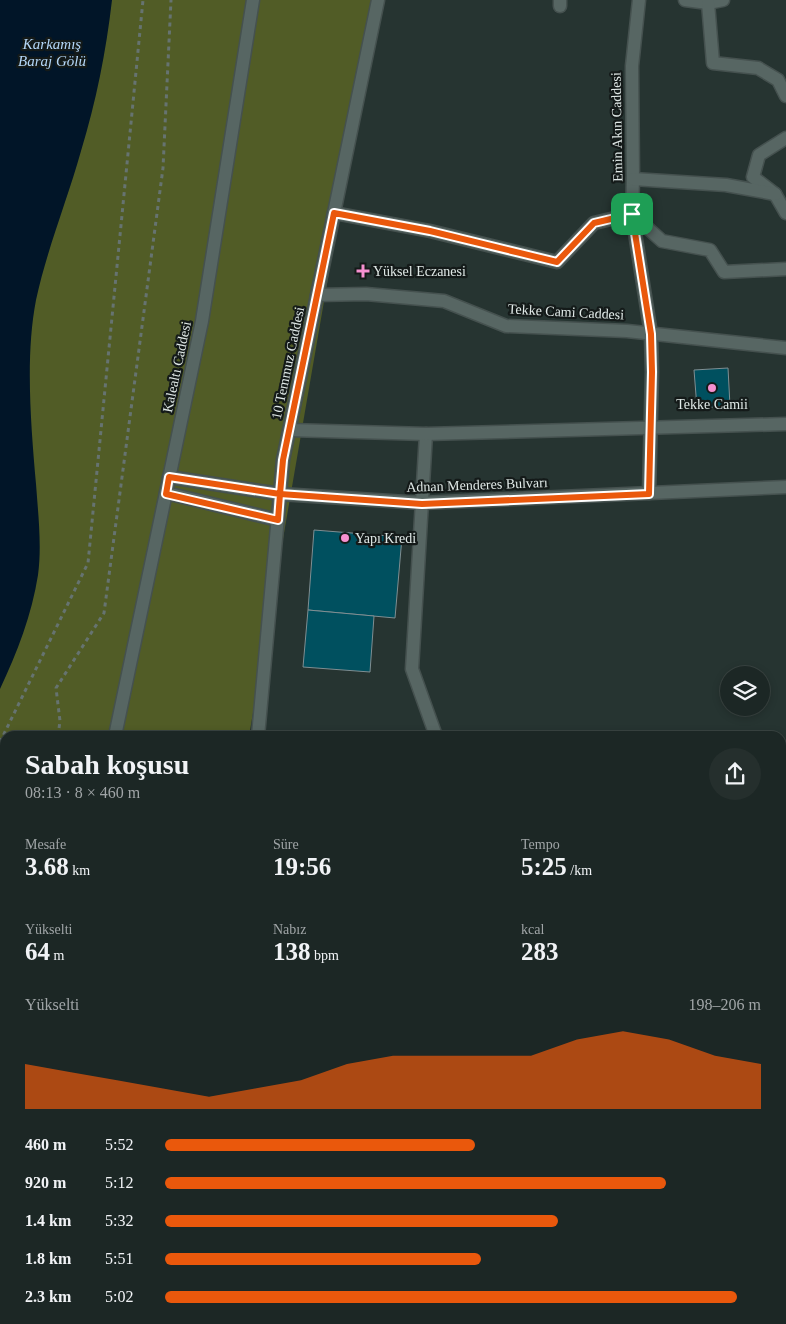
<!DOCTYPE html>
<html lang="tr">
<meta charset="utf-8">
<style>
body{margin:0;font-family:"Times New Roman",serif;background:#252f2d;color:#f1f3f6;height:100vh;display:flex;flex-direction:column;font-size:19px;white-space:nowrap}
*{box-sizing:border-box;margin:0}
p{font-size:16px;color:#a0a5a7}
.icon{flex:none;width:28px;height:28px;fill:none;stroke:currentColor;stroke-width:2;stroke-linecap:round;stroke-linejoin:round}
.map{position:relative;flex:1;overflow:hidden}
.drawer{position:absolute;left:0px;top:731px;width:786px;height:594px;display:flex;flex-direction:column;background:#1c2725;border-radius:15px 15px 0 0;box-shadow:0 2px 8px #0003,0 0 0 1px #3a4442}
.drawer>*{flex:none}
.buttons{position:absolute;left:720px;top:666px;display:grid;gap:10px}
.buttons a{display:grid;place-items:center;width:50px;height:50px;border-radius:50%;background:#1c2725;box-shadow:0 2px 8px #0003,0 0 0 1px #3a4442;font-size:25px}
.pin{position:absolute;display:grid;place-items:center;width:42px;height:42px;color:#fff;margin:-21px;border-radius:10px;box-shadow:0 2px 8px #0006}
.round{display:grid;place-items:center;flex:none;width:52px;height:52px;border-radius:26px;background:#252f2d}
.headline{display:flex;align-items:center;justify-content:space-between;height:85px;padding:0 25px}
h1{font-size:28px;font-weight:800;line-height:38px}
.metrics{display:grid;grid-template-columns:repeat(3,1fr);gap:8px;height:85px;padding:5px 25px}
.metrics div{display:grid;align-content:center}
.metrics b{font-size:25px;font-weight:800}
.metrics small{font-size:14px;font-weight:400}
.metrics p{font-size:14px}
.chart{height:140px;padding:10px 25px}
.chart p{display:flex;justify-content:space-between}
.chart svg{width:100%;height:90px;margin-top:5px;fill:#ea580c;opacity:.7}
ul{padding:0 25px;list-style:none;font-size:16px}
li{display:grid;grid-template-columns:80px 60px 1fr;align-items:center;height:38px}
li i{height:12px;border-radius:6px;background:#ea580c}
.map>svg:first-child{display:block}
.green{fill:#515c26}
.water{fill:#011528}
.building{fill:#00505f;stroke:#7f8e92}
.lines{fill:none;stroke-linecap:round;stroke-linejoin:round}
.minor-casing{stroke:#45514f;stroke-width:15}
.tertiary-casing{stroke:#45514f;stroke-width:15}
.primary-casing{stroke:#45514f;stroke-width:15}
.path{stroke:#667370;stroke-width:3;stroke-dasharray:4 4;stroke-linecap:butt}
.minor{stroke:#576663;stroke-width:12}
.tertiary{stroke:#576663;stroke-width:12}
.primary{stroke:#5aa474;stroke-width:12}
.route-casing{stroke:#fff;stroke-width:10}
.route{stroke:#ea580c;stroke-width:6}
.poi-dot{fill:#f690d0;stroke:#141a19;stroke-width:2}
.labels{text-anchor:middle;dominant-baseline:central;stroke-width:4.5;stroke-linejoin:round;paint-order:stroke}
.street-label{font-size:14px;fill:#e0e9e7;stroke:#141a19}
.poi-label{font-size:14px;fill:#e0e9e7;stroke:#141a19;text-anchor:start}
.water-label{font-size:15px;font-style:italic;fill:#b3d6f7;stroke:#141a19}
</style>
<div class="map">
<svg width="786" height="1324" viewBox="0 0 786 1324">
<rect width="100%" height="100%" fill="#263431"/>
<polygon class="green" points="66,0 376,0 249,736 5,736 5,1320 160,1320 160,1324 0,1324 0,359"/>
<path class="water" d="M0,0h112c-6,52 -16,102 -31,151 -14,50 -34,98 -45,149 -11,57 -5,126 0,184 2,29 6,61 2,91 -6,39 -21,78 -38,114z"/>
<g class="building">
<polygon points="728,368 730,406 697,408 694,370"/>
<polygon points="314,530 402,537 395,618 308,610"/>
<polygon points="308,610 374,616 370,672 303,667"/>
</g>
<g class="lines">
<defs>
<g id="minor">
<polyline points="639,0 632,66 633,179 632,214 651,334 652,372 649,493"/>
<polyline points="685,0 708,3 723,0"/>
<polyline points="708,3 713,63 758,68 778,80 786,96"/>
<polyline points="560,6 560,0"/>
<polyline points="786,138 759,155 753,177 775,194 786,213"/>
<polyline points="633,179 726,185 775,194"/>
<polyline points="334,213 430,231 557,262 594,223 632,214 662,241 710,250 724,272 786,269"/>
<polyline points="317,295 366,294 444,301 506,326 627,331 786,348"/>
<polyline points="426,434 412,669 436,736"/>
<polyline points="280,494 283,460 378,0"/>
<polyline points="781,812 786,811"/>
<polyline points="781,950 786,964"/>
<polyline points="781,985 786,985"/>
<polyline points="782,1221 786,1245"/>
</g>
<g id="tertiary">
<polyline points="290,430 426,434 786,424"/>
<polyline points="169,477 280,494 422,503 786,487"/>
<polyline points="166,493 278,520"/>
<polyline points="115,736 202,321 253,0"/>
<polyline points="258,736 280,494"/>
<polyline points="0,1189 5,1173"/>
<polyline points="610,1320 611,1324"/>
<polyline points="163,1324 164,1320"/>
</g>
<g id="primary">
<polyline points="0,858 5,860"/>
<polyline points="781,1109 786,1110"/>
</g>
</defs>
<use href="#minor" class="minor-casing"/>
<use href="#tertiary" class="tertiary-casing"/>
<use href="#primary" class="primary-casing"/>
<g class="path">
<polyline points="58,736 60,721 56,688 104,613 163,168 171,0"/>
<polyline points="0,742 88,563 143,0"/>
<polyline points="0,819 5,813"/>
</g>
<use href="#minor" class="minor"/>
<use href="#tertiary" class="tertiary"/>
<use href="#primary" class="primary"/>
</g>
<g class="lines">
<defs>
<polyline id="route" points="632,214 594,223 557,262 430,231 334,213 283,460 280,494 169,477 166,494 278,520 280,494 422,504 649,494 652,372 651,334 632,214"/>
</defs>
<use href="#route" class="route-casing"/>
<use href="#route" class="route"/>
</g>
<g class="poi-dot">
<path d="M360.5 263.5h5v5h5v5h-5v5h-5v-5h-5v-5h5z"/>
<circle cx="712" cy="388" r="5"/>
<circle cx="345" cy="538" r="5"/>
</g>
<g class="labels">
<g class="street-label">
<text transform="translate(617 127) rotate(-91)">Emin Akın Caddesi</text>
<text transform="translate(566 312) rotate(3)">Tekke Cami Caddesi</text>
<text transform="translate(288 363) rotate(-78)">10 Temmuz Caddesi</text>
<text transform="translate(177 367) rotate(-78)">Kalealtı Caddesi</text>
<text transform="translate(477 485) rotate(-2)">Adnan Menderes Bulvarı</text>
</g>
<g class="poi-label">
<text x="373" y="271">Yüksel Eczanesi</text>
<text x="712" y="404" text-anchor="middle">Tekke Camii</text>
<text x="355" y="538">Yapı Kredi</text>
</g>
<g class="water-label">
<text x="52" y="44">Karkamış<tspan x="52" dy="17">Baraj Gölü</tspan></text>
</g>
</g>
</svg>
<div class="buttons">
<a><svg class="icon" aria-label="layers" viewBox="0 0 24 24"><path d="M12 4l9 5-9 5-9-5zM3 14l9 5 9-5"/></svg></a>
</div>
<div class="pin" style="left:632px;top:214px;background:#1e9e55"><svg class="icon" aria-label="arrive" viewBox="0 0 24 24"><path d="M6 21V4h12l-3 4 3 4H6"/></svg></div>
<section class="drawer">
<div class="headline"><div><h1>Sabah koşusu</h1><p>08:13 · 8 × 460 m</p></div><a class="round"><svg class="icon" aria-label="share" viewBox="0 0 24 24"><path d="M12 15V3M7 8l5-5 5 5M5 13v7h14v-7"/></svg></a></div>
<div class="metrics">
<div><p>Mesafe</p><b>3.68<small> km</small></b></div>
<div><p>Süre</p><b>19:56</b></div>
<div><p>Tempo</p><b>5:25<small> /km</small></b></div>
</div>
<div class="metrics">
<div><p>Yükselti</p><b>64<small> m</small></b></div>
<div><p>Nabız</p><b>138<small> bpm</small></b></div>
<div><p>kcal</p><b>283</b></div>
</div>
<div class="chart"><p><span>Yükselti</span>198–206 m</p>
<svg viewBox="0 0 160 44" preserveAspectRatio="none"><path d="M0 44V22L10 26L20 30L30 34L40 38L50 34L60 30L70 22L80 18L90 18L100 18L110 18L120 10L130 6L140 10L150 18L160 22V44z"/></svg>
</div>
<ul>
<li><b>460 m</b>5:52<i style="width:52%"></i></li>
<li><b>920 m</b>5:12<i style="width:84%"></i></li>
<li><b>1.4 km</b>5:32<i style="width:66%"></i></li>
<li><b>1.8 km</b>5:51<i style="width:53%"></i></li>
<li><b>2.3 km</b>5:02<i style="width:96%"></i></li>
</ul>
</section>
</div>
